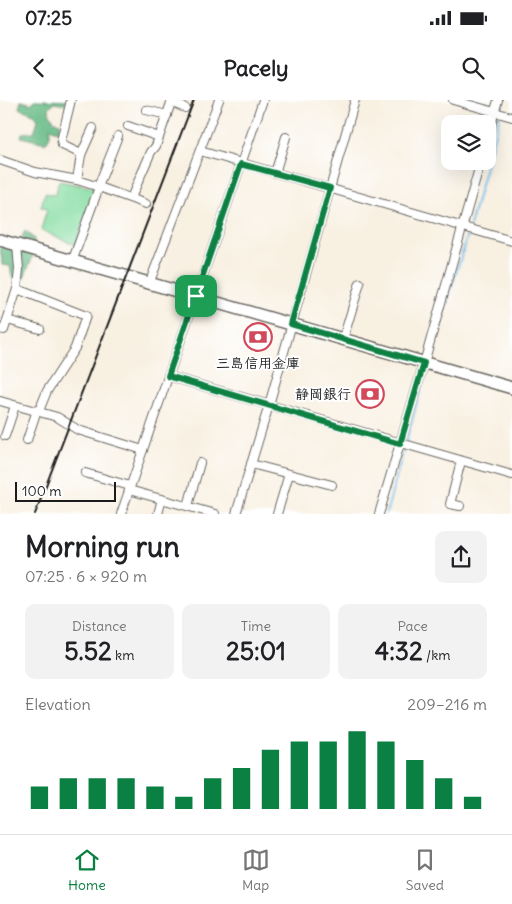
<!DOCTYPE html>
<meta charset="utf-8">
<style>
body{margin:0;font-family:Delius,"Klee One",sans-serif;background:#f2f2f2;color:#202124;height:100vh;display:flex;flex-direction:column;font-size:19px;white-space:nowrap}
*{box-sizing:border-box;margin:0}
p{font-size:16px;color:#757577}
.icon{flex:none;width:28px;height:28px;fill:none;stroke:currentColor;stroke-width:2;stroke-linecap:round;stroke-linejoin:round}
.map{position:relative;height:414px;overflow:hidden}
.drawer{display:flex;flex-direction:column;background:#fff;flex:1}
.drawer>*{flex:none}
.fabs{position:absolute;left:441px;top:15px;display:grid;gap:10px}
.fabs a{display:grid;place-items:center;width:55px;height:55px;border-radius:10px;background:#fff;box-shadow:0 5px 20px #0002;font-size:25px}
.scale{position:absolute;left:15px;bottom:12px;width:101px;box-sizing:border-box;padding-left:5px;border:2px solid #1c1c1c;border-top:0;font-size:14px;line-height:18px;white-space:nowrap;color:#1c1c1c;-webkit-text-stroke:4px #fff;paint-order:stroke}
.pin{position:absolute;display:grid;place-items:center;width:42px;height:42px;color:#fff;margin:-21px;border-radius:10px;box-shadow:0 2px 8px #0006}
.round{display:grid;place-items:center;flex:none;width:52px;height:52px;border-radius:10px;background:#f2f2f2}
.overview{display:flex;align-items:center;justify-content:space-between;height:85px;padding:0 25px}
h1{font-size:28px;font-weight:700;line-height:38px}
.stats{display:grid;grid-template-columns:repeat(3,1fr);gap:8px;height:85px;padding:5px 25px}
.stats div{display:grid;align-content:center;border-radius:10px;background:#f2f2f2;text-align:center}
.stats b{font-size:25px;font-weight:700}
.stats small{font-size:14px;font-weight:400}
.stats p{font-size:14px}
.chart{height:140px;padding:10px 25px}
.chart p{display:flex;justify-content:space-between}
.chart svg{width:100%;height:90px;margin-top:5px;stroke:#0b8043;stroke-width:6}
.status{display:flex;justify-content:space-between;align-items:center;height:35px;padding:0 25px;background:#fff;direction:ltr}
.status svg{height:14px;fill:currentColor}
header{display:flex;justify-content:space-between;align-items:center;height:65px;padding:0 25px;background:#fff;font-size:22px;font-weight:700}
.menu{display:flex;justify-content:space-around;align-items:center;height:70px;border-top:1px solid #e0e0e0;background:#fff;font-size:14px;color:#757577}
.menu a{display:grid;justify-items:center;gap:2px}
.menu .current{color:#0b8043}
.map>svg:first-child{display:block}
.green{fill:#84dda2;stroke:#507c5f}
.forest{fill:#6bbc88;stroke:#446c52}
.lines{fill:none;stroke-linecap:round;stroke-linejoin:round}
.stream{stroke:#71bdeb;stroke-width:2}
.street-casing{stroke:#696661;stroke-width:10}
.secondary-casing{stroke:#696661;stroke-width:14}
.street{stroke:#fff;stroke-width:8}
.secondary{stroke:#fff;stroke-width:11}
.rail{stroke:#1c1c1c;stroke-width:2}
.route-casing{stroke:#fff;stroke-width:10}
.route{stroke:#0b8043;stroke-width:6}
.labels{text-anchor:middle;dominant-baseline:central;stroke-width:4;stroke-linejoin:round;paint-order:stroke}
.poi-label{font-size:14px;font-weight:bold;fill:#1c1c1c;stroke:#fff}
</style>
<div class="status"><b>07:25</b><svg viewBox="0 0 49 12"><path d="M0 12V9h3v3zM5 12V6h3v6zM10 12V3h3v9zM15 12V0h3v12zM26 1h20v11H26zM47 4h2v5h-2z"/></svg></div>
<header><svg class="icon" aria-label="back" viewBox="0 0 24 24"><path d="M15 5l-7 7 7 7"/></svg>Pacely<svg class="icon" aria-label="search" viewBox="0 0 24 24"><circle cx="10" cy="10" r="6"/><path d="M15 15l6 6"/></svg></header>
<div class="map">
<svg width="512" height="414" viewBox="0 0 512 414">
<rect width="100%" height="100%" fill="#fff"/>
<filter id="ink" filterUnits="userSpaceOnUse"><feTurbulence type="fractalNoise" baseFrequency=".02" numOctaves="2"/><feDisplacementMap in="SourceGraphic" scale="10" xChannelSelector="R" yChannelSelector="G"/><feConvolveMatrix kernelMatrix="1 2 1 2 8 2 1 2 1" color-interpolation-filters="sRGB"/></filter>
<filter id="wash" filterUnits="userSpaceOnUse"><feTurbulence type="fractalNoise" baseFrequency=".0096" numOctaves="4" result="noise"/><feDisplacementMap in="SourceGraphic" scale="20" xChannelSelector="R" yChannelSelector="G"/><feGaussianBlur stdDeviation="1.12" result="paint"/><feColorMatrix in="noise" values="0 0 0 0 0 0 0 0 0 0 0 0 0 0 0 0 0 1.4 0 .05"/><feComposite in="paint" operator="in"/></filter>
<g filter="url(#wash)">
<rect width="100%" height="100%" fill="#f8f0e1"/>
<polygon class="green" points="59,81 94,88 95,90 75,145 41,130 47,109 41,107 45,93 55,95"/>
<g class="forest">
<path d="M34,0l33,1 -1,4 -12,-2 -5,4c0,8 3,14 11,16v9l-10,-4v8l-4,7 -25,-6 1,-4 12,-1 4,-12 -4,-6 -15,-6 2,-7 11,3z"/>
<polygon points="25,131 34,139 34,153 23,180 17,181 12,177 10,166 2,165 0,142 17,146"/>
</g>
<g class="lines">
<g class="stream">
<polyline points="501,10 504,0"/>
<polyline points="470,126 500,15"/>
<polyline points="429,260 469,131"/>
<polyline points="406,342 427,267"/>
<polyline points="386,414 405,346"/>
</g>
</g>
</g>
<g filter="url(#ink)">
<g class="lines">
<defs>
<g id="street">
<polyline points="71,0 61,41 62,45 77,52 81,55"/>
<polyline points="453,0 512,17"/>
<polyline points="171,2 185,8"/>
<polyline points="146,10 167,15"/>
<polyline points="128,26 159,37"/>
<polyline points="488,36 498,0"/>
<polyline points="200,51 512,141"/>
<polyline points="0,60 35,72 77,80 99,87 146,104"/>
<polyline points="275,73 286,37"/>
<polyline points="77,80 81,55 93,28"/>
<polyline points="98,87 118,36"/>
<polyline points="131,98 151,52 156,46 172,0"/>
<polyline points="17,145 19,169 17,189"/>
<polyline points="72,162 99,87"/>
<polyline points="149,184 219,0"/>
<polyline points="7,220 40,229"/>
<polyline points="0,229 4,230 17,189 86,216 75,248 47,291 39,311"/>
<polyline points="343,239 360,183"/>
<polyline points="168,276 512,375"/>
<polyline points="0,301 57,317 78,330 143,350"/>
<polyline points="5,336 15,306"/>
<polyline points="27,340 37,310"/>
<polyline points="251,364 332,385"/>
<polyline points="85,373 130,386"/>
<polyline points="129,390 215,414"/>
<polyline points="188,406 200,363"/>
<polyline points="460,406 450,404 461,361"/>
<polyline points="121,414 263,0"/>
<polyline points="158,414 162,399"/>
<polyline points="236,414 269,305 355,0"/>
<polyline points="277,414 289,374"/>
<polyline points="379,414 424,263 481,61"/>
</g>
<polyline id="secondary" points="0,140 512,288"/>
</defs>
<use href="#street" class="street-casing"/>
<use href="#secondary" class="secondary-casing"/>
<use href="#street" class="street"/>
<use href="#secondary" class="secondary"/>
<polyline class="rail" points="35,414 194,0"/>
</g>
</g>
<g class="lines" filter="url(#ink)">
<defs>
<polygon id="route" points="241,64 330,88 291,224 424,263 400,344 168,276"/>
</defs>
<use href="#route" class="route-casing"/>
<use href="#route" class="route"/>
</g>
<defs>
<symbol id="bank-ring" viewBox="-11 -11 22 22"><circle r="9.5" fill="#fff" stroke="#d1495b" stroke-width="1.5"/><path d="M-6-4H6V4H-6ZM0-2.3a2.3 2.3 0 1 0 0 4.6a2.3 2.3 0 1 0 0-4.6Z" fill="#d1495b"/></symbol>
</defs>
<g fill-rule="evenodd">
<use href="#bank-ring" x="242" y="221" width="32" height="32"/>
<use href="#bank-ring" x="354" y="278" width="32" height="32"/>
</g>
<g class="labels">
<g class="poi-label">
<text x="258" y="263">三島信用金庫</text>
<text x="351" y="294" text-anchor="end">静岡銀行</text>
</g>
</g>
</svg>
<div class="fabs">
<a><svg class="icon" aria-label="layers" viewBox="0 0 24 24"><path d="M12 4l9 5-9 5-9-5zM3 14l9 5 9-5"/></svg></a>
</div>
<div class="scale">100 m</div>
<div class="pin" style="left:196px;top:196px;background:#1e9e55"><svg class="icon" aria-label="arrive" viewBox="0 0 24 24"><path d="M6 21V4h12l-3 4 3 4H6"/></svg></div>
</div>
<section class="drawer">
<div class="overview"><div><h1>Morning run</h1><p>07:25 · 6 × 920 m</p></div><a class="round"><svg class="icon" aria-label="share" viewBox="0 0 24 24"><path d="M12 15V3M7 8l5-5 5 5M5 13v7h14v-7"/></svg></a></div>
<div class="stats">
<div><p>Distance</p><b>5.52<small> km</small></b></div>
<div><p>Time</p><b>25:01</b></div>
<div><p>Pace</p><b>4:32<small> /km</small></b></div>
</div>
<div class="chart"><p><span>Elevation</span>209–216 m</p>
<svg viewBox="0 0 160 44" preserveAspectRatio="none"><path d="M5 44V33M15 44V29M25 44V29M35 44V29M45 44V33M55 44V38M65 44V29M75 44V24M85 44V15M95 44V11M105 44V11M115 44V6M125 44V11M135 44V20M145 44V29M155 44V38"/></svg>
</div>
</section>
<nav class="menu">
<a class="current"><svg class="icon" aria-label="home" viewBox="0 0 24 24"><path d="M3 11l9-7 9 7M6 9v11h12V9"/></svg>Home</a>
<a><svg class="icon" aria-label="map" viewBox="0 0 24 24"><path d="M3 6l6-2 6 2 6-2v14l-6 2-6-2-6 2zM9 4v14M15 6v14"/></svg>Map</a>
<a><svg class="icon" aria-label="saved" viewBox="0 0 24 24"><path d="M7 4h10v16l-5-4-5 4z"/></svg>Saved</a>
</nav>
